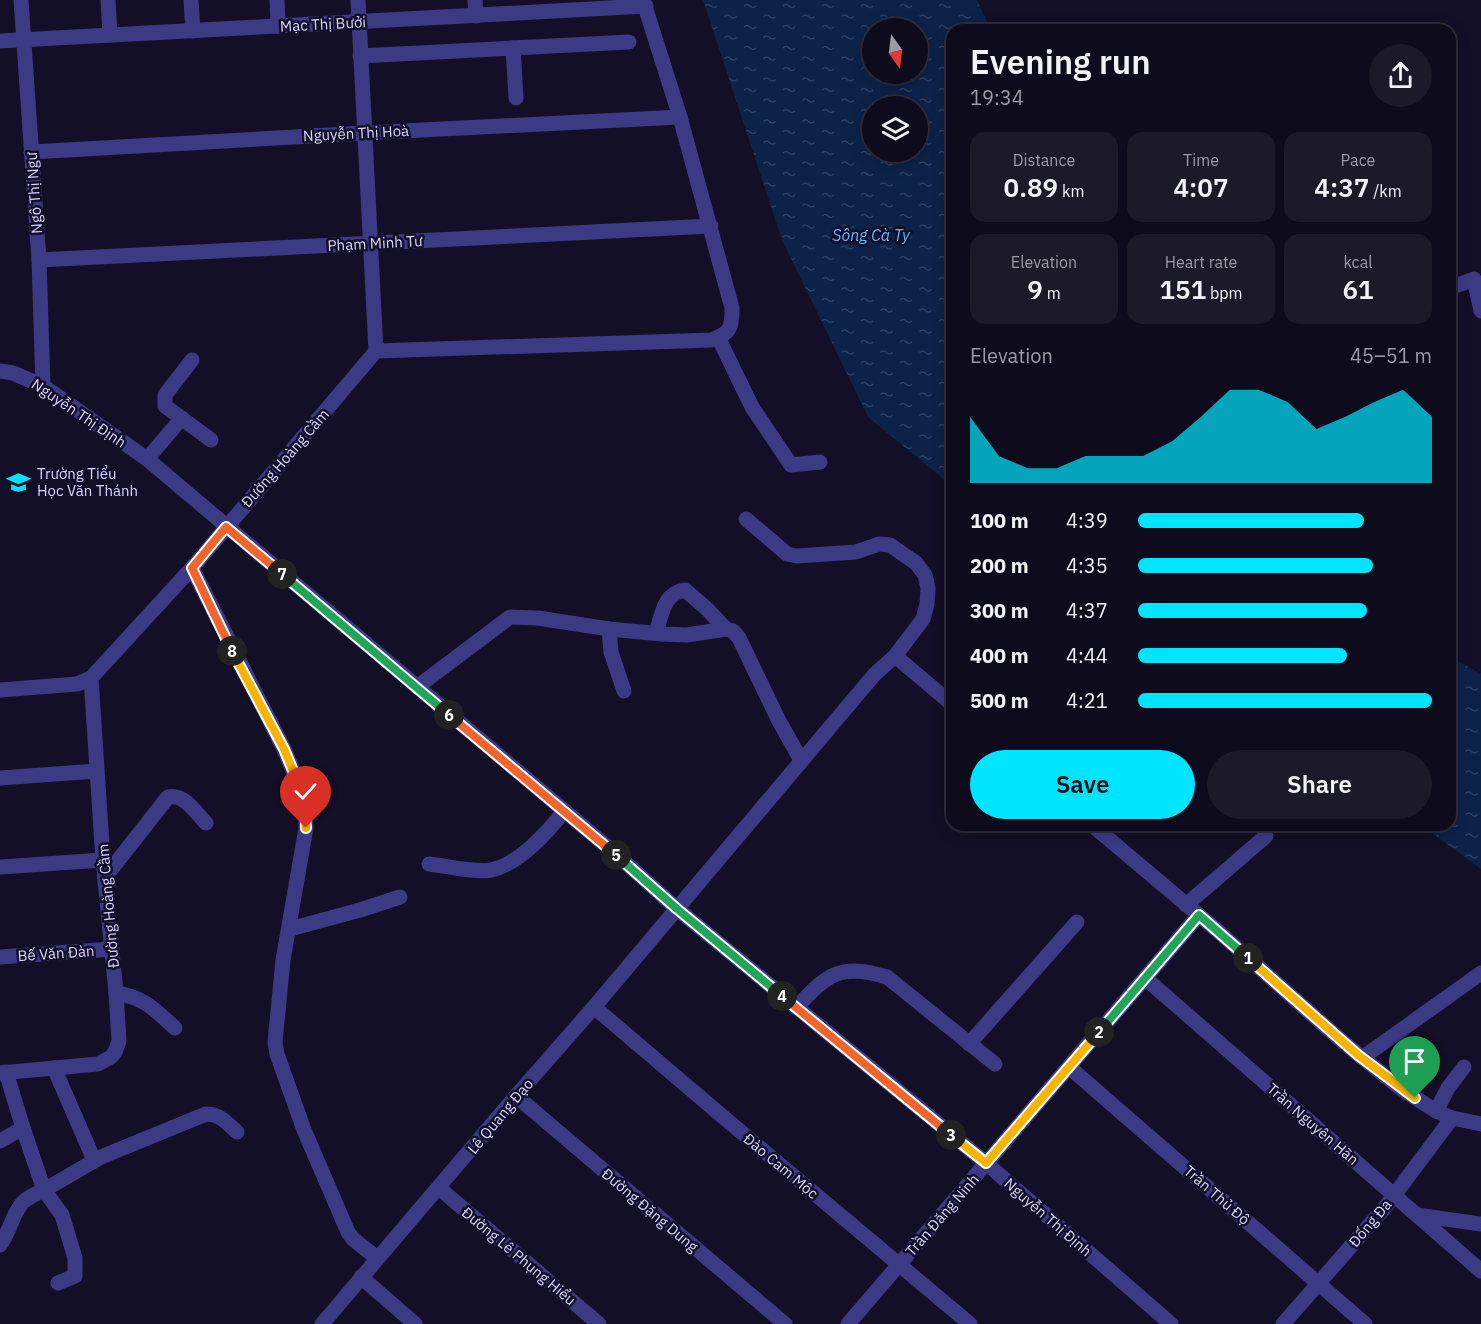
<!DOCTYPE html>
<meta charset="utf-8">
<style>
body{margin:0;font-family:"IBM Plex Sans",sans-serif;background:#1c1929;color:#f1f3f6;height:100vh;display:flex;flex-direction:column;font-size:22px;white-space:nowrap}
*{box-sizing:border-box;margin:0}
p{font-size:20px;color:#9b9ba3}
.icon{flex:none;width:33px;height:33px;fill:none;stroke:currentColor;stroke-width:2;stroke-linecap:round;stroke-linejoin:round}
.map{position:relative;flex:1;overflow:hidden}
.side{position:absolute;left:946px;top:24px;width:510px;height:807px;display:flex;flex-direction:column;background:#0e0b1c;border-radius:18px;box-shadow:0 3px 15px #0003,0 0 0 2px #2e2b3b}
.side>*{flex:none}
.needle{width:39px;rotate:166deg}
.fabs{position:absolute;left:862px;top:18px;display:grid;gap:12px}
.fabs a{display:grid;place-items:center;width:66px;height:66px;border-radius:50%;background:#0e0b1c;box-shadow:0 3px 15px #0003,0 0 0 2px #2e2b3b;font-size:30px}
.pin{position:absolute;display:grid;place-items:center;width:51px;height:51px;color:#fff;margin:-62px -26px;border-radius:50% 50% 50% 0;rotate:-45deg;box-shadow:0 0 6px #0007}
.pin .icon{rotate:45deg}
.km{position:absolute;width:30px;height:30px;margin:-15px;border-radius:50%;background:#222;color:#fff;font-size:16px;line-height:30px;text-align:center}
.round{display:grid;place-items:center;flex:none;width:63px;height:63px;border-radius:32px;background:#1c1929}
.head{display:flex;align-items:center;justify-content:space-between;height:102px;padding:0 24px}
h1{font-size:33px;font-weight:600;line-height:45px}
.figures{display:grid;grid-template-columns:repeat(3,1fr);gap:9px;height:102px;padding:6px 24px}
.figures div{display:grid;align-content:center;border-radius:15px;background:#1c1929;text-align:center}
.figures b{font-size:26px;font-weight:600}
.figures small{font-size:16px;font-weight:400}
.figures p{font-size:16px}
.chart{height:168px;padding:12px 24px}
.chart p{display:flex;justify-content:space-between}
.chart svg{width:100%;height:108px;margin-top:6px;fill:#00e5ff;opacity:.7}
.primary-button{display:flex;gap:12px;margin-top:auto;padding:12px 24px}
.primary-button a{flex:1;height:69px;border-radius:36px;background:#00e5ff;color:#111;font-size:24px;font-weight:600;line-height:69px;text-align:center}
.primary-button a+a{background:#1c1929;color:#f1f3f6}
ul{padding:0 24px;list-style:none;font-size:20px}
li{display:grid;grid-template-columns:96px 72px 1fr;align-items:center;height:45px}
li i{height:15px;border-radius:8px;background:#00e5ff}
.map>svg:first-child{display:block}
.water{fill:url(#water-ripples);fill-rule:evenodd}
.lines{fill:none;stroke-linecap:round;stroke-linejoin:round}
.minor{stroke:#3d3a85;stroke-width:15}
.split-1-casing{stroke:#fff;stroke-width:12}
.split-2-casing{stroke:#fff;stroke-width:12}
.split-3-casing{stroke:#fff;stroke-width:12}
.split-4-casing{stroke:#fff;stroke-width:12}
.split-5-casing{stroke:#fff;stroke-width:12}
.split-6-casing{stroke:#fff;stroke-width:12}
.split-7-casing{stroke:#fff;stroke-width:12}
.split-8-casing{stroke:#fff;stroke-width:12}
.split-9-casing{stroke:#fff;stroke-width:12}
.split-1{stroke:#f5b400;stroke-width:8}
.split-2{stroke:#22a559;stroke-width:8}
.split-3{stroke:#f5b400;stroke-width:8}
.split-4{stroke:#f0652b;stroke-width:8}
.split-5{stroke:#22a559;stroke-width:8}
.split-6{stroke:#f0652b;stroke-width:8}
.split-7{stroke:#22a559;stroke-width:8}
.split-8{stroke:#f0652b;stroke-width:8}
.split-9{stroke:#f5b400;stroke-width:8}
.labels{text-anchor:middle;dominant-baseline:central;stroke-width:5;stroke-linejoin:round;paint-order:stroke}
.street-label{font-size:15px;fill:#d9d4ff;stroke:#130f26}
.poi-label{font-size:15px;fill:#d9d4ff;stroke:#130f26;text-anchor:start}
.water-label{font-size:16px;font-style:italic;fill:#62b6ff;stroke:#130f26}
</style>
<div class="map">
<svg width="1481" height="1324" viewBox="0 0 1481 1324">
<defs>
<pattern id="water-ripples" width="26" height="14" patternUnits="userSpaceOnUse" patternTransform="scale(1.5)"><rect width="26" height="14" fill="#0c2248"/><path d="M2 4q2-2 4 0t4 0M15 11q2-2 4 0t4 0" fill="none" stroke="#2f4163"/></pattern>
</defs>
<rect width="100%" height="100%" fill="#130f26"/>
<g class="water">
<path d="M703,0h274l14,30h-39v456l-84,-69 -86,-177zM873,28h45v46h-45zM873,106h45v46h-45z"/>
<polygon points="1451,657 1481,674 1481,869 1421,825 1450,825"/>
</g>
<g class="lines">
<g class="minor">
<polyline points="21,0 39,260 43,386"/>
<polyline points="108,0 110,35"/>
<polyline points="191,0 193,31"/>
<polyline points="277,0 278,26"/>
<polyline points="358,0 376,351"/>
<polyline points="475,0 476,16"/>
<polyline points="0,41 646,6"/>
<polyline points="513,48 516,98"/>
<polyline points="360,56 629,42"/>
<polyline points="31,152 364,133 680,117"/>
<polyline points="39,260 711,226"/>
<polyline points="1450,288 1474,279 1481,311"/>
<polyline points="718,337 752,407 791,465 820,462"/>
<polyline points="192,360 165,395 165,406 211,440"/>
<polyline points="0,371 13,373 43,386 147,459 617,855 676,908 986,1163 1171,1324"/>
<polyline points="147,459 182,418"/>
<polyline points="746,519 787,554 797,556 856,552 879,544 890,545 916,563 925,575 928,588 927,604 923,619 895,656"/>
<polyline points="192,568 284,749 301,790 305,805 306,828 283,960 275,1042 277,1054 304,1130 348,1232 353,1239 377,1258"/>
<polyline points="609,629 611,652 624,691"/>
<path d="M656,633c6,-18 7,-40 29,-43l21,18 20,21"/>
<polyline points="417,687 510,617 538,618 609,629 662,634 687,635 726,629 733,631 739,638 779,721 801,760"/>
<polyline points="0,690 77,684 91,678"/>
<polyline points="0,778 97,771"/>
<polyline points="1092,825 1219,932 1343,1042 1400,1088 1436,1111 1452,1118 1481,1124"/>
<path d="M429,864c18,2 45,9 62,6 27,-5 57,-38 73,-59"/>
<polyline points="0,867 103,860"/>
<path d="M105,877l63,-80c16,-4 28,16 38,26"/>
<polyline points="1186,905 1266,836"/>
<polyline points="290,929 360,910 400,897"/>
<polyline points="0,957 112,949"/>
<polyline points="1145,978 1481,1271"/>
<path d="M116,993c28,4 39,17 59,35"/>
<polyline points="594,1007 728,1121 970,1324"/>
<path d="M796,1008c31,-34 44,-45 91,-31l108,87"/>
<polyline points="969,1044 1077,922"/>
<polyline points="1362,1058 1481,973"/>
<polyline points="1069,1067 1365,1324"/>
<polyline points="54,1068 94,1160"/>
<path d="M6,1072l17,56 21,62 57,-33 105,-43c14,0 21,9 31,18"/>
<path d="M0,1073l98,-9 13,-7 4,-5 4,-11 -3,-48 -13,-133 -12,-182 101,-110 184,-217 336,-11c19,-7 20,-13 20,-32l-52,-191 -37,-117"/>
<polyline points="516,1096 785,1324"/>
<polyline points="1436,1111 1448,1088 1464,1067"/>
<polyline points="0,1141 23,1128"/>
<polyline points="439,1188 599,1324"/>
<polyline points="1417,1215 1481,1224"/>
<path d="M0,1245c10,-13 12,-31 23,-43 6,-5 14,-9 21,-12l18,25 13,43v18l-17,7"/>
<polyline points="361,1277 415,1324"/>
<polyline points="322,1324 516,1096 594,1007 874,675 895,656 952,704"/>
<polyline points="848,1324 1199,915"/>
<polyline points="1283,1324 1386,1206 1452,1118"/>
</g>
</g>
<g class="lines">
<defs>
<polyline id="split-1" points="1248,958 1358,1055 1415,1098"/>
<polyline id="split-2" points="1099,1032 1199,915 1248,958"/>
<polyline id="split-3" points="951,1135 986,1163 1099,1032"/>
<polyline id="split-4" points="782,996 951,1135"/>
<polyline id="split-5" points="616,855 676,908 782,996"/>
<polyline id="split-6" points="449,715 616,855"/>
<polyline id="split-7" points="282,574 449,715"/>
<polyline id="split-8" points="232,651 192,568 226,527 282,574"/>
<polyline id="split-9" points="232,651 284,749 301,790 305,804 306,828"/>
</defs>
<use href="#split-1" class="split-1-casing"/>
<use href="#split-2" class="split-2-casing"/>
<use href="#split-3" class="split-3-casing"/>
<use href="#split-4" class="split-4-casing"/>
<use href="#split-5" class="split-5-casing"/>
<use href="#split-6" class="split-6-casing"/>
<use href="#split-7" class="split-7-casing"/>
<use href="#split-8" class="split-8-casing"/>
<use href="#split-9" class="split-9-casing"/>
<use href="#split-1" class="split-1"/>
<use href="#split-2" class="split-2"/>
<use href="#split-3" class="split-3"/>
<use href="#split-4" class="split-4"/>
<use href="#split-5" class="split-5"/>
<use href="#split-6" class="split-6"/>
<use href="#split-7" class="split-7"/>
<use href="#split-8" class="split-8"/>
<use href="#split-9" class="split-9"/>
</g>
<defs>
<symbol id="school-bare" viewBox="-9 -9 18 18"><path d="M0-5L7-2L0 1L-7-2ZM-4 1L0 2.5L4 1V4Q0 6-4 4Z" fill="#00e5ff" stroke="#130f26" stroke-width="2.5" paint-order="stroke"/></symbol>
</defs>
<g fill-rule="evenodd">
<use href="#school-bare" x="2" y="466" width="33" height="33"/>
</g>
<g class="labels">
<g class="street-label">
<text transform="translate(323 24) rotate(-3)">Mạc Thị Bưởi</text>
<text transform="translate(356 133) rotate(-3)">Nguyễn Thị Hoà</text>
<text transform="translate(34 193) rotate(-94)">Ngô Thị Ngư</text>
<text transform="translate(375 243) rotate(-3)">Phạm Minh Tư</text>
<text transform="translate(79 413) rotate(34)">Nguyễn Thị Định</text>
<text transform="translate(285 458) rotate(-49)">Đường Hoàng Cầm</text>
<text transform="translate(108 906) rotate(-95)">Đường Hoàng Cầm</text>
<text transform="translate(56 953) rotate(-4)">Bế Văn Đàn</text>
<text transform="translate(500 1116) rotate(-50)">Lê Quang Đạo</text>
<text transform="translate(1313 1124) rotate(41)">Trần Nguyên Hãn</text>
<text transform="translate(781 1166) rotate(40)">Đào Cam Mộc</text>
<text transform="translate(1217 1195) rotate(41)">Trần Thủ Độ</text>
<text transform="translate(650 1210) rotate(40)">Đường Đặng Dung</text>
<text transform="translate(942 1215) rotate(-49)">Trần Đăng Ninh</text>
<text transform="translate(1048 1217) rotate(41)">Nguyễn Thị Định</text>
<text transform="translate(1370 1223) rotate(-50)">Đống Đa</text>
<text transform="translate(519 1256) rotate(40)">Đường Lê Phụng Hiểu</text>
</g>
<g class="poi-label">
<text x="37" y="473">Trường Tiểu<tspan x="37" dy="17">Học Văn Thánh</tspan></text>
</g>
<g class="water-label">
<text x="871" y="235">Sông Cà Ty</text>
</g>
</g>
</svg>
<div class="fabs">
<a><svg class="needle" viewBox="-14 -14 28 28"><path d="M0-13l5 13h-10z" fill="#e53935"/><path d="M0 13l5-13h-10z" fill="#9b9ba3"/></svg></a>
<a><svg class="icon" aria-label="layers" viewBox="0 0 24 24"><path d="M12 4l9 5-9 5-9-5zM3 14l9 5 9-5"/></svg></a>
</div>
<div class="pin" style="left:1415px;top:1098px;background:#1e9e55"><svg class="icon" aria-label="arrive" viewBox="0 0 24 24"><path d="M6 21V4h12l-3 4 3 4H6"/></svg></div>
<div class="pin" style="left:306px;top:828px;background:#d93025"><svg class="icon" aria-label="check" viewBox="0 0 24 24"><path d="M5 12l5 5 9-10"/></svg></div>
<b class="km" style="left:1248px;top:958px">1</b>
<b class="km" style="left:1099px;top:1032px">2</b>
<b class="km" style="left:951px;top:1135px">3</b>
<b class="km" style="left:782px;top:996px">4</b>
<b class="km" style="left:616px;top:855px">5</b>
<b class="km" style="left:449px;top:715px">6</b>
<b class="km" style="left:282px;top:574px">7</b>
<b class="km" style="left:232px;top:651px">8</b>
<section class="side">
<div class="head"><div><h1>Evening run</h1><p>19:34</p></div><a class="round"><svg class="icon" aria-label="share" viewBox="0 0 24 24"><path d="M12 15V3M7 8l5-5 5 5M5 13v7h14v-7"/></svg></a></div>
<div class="figures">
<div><p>Distance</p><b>0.89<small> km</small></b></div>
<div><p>Time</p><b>4:07</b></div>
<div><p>Pace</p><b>4:37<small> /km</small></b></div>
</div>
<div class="figures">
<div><p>Elevation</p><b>9<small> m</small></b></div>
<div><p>Heart rate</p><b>151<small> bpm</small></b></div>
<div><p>kcal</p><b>61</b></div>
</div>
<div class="chart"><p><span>Elevation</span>45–51 m</p>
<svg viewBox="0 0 160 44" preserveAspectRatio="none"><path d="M0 44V17L10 33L20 38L30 38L40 33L50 33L60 33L70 27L80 17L90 6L100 6L110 11L120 22L130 17L140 11L150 6L160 17V44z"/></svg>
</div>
<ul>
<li><b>100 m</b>4:39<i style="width:77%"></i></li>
<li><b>200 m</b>4:35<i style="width:80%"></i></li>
<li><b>300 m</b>4:37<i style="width:78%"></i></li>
<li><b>400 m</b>4:44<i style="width:71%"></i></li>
<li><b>500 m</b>4:21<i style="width:100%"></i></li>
</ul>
<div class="primary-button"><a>Save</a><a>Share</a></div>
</section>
</div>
